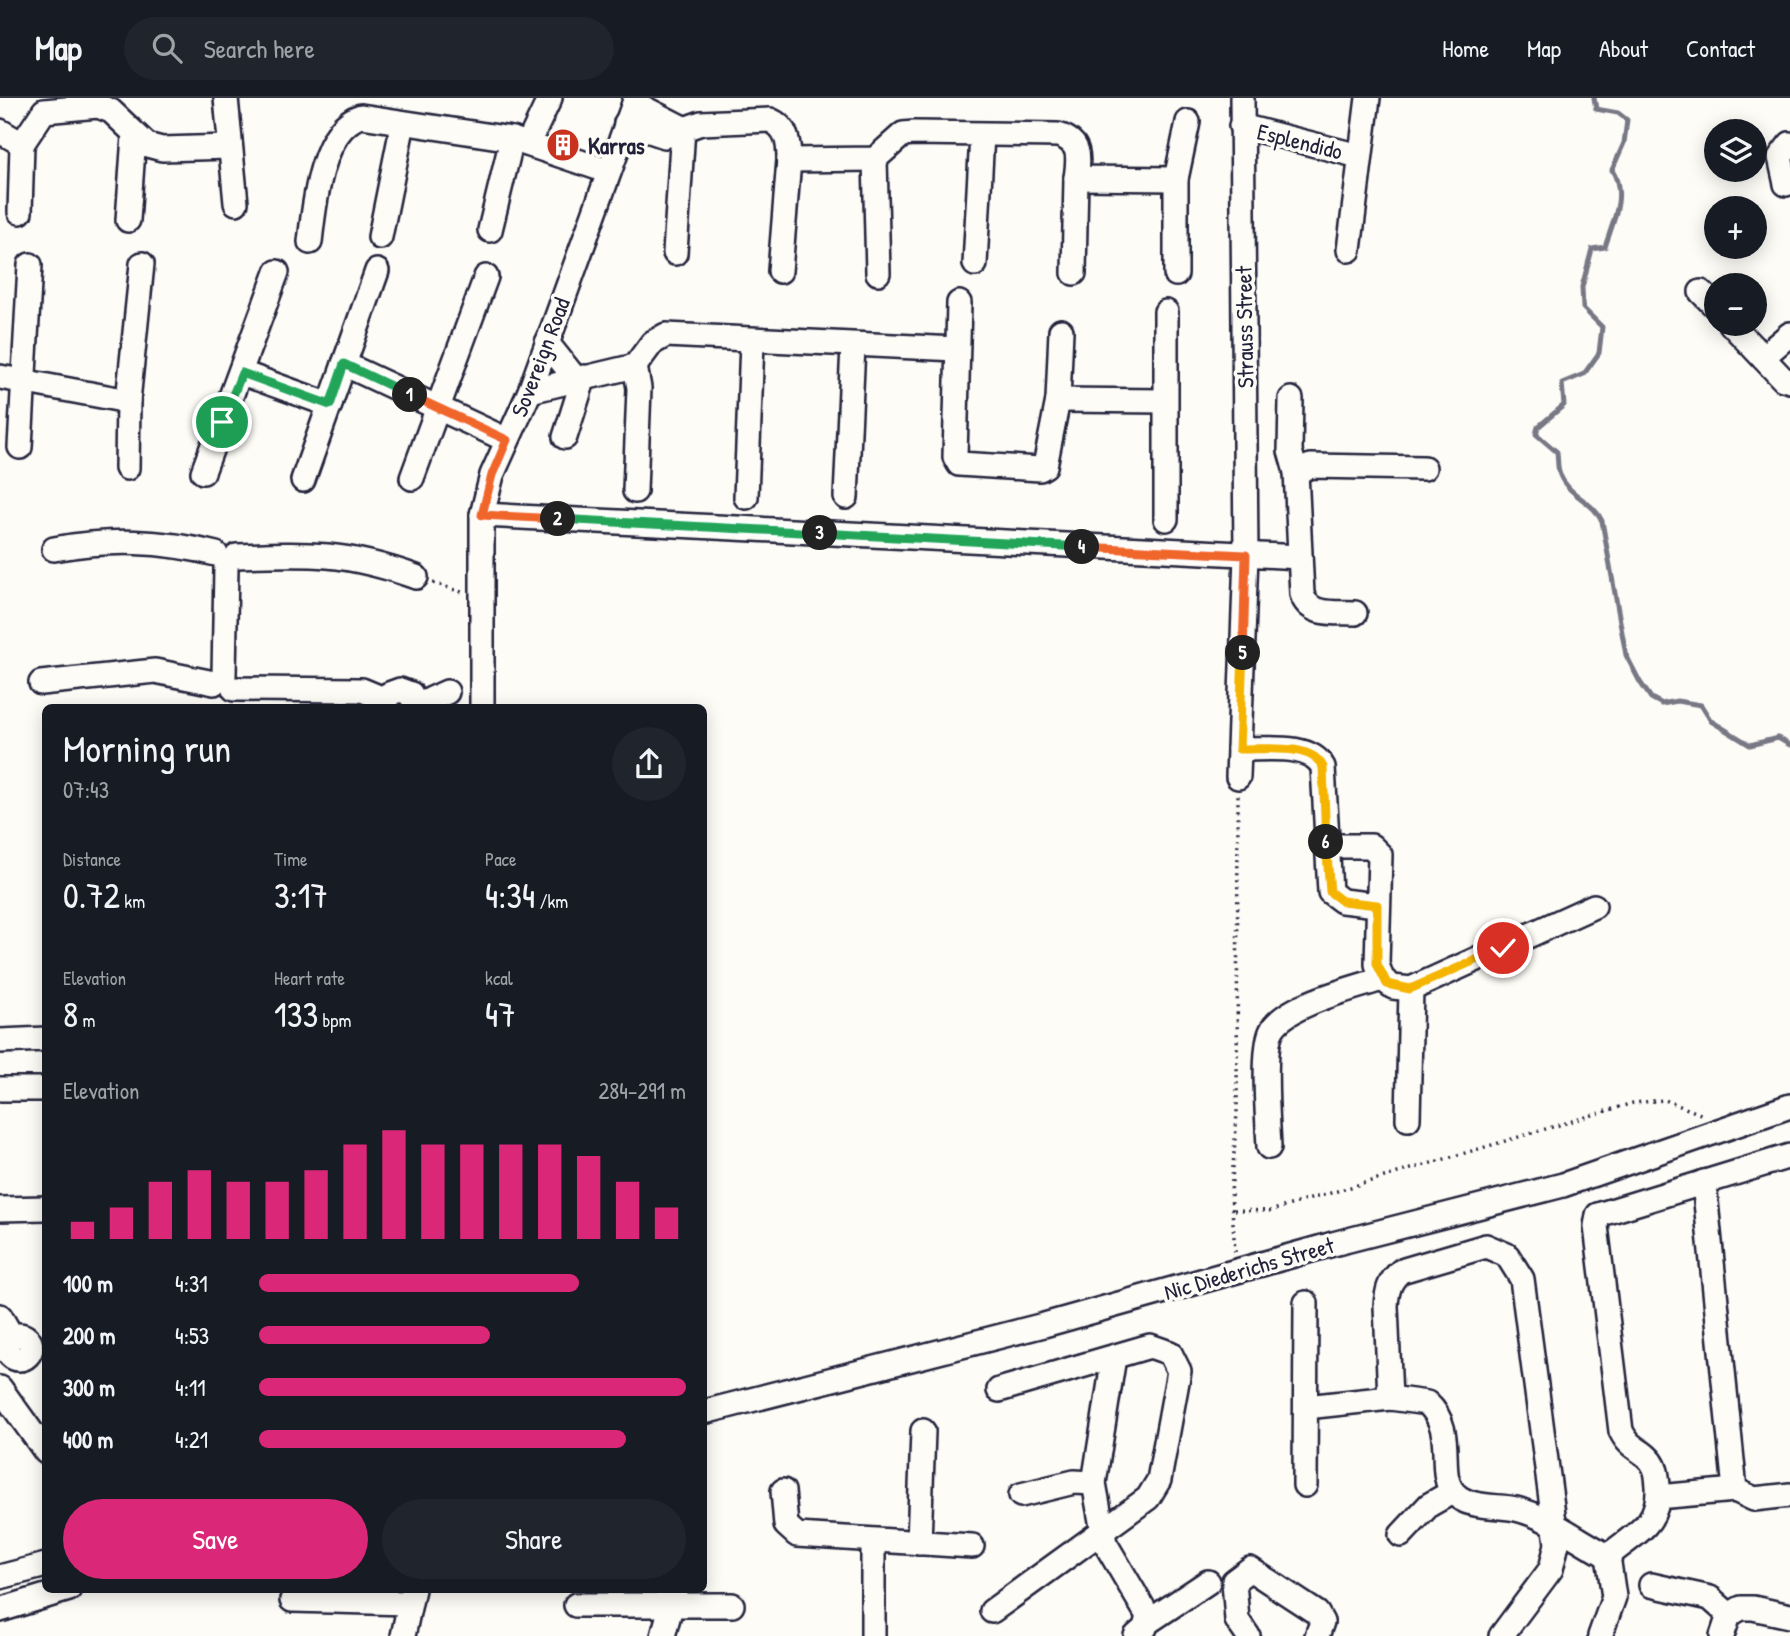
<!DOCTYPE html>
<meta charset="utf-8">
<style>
body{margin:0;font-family:"Patrick Hand",sans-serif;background:#20242c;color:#f1f3f6;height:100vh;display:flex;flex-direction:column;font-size:26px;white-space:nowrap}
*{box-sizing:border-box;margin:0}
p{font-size:23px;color:#9ea1a6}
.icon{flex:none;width:38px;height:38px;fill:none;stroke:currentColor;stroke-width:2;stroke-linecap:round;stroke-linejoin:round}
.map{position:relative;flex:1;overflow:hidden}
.side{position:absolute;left:42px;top:606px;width:665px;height:889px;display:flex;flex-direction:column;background:#171b24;border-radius:10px;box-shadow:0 4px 18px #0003}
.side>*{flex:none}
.fabs{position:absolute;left:1704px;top:21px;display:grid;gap:14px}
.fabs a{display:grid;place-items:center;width:63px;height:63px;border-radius:50%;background:#171b24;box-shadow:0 4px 18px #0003;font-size:35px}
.pin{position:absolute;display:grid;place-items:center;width:60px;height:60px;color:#fff;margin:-30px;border:4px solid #fff;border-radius:50%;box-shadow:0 2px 7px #0007}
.km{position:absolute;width:35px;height:35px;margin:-18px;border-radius:50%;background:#222;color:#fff;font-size:19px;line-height:35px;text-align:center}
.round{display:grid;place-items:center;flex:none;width:74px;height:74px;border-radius:37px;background:#20242c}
.overview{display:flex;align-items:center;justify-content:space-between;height:119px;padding:0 21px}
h1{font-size:38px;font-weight:600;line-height:52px}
.metrics{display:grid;grid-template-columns:repeat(3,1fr);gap:10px;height:119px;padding:7px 21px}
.metrics div{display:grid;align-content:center}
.metrics b{font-size:35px;font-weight:600}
.metrics small{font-size:19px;font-weight:400}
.metrics p{font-size:19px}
.chart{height:196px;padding:14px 21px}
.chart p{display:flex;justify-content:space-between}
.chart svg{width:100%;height:126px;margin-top:7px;stroke:#db2777;stroke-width:6}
.cta{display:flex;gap:14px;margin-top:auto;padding:14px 21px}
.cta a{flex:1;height:80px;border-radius:42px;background:#db2777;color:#fff;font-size:28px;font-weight:600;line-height:80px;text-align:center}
.cta a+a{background:#20242c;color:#f1f3f6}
ul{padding:0 21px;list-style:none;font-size:23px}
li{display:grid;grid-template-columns:112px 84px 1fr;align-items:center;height:52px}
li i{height:18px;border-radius:9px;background:#db2777}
header{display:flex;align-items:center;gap:42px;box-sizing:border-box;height:98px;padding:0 35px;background:#171b24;border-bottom:2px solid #363941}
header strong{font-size:33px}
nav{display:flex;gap:38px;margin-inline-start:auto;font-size:24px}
.search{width:490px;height:63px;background:#20242c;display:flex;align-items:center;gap:18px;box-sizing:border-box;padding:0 24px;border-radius:38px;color:#9ea1a6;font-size:26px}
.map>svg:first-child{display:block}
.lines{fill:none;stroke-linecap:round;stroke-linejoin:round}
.stream{stroke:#787885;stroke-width:5}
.minor-casing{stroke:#22223b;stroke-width:28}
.path{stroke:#22223b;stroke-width:3.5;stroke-dasharray:2 5;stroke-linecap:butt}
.minor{stroke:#fdfcf7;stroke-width:23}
.split-1-casing{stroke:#fff;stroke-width:14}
.split-2-casing{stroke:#fff;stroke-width:14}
.split-3-casing{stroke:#fff;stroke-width:14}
.split-4-casing{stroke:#fff;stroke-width:14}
.split-5-casing{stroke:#fff;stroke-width:14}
.split-6-casing{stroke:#fff;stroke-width:14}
.split-7-casing{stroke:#fff;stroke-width:14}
.split-1{stroke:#22a559;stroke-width:9}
.split-2{stroke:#f0652b;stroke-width:9}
.split-3{stroke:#22a559;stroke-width:9}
.split-4{stroke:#22a559;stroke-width:9}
.split-5{stroke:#f0652b;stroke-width:9}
.split-6{stroke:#f5b400;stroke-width:9}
.split-7{stroke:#f5b400;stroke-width:9}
.labels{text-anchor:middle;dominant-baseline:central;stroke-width:7;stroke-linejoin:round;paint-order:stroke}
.street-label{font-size:23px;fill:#22223b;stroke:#fdfcf7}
.poi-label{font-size:23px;font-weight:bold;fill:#22223b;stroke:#fdfcf7;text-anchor:start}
</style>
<header>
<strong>Map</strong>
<div class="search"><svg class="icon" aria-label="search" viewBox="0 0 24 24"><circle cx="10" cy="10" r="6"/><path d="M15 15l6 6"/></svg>Search here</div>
<nav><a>Home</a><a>Map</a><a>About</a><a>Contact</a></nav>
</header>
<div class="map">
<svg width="1790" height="1538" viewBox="0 0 1790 1538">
<rect width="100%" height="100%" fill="#fdfcf7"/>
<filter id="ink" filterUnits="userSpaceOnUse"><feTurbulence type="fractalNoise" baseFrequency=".0143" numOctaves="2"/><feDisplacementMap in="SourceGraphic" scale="14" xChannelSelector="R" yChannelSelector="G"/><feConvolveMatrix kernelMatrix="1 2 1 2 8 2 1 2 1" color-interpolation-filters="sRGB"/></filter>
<g filter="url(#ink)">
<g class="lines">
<path class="stream" d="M1594,0l2,11 22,4 9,7 -3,23 -12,27c15,24 1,52 -7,77l-13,2 -10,38 1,21 19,19 -3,26 -15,21 -22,9 2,22 -26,22 -2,7 21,18c1,7 0,16 3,23 8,20 34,27 42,46l24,134 14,27 11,16 11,6 15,-3 24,4 10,16 39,24 28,-7 12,7"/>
<defs>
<g id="minor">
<polyline points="226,0 236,105"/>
<polyline points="634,5 683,30"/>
<path d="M626,25l39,13 36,-13 69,-3c17,7 19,23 19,40l86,-1 28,-25 11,-1 144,2c23,7 21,22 18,43l100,1 12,-57"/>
<polyline points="1241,28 1359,58"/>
<polyline points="0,33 22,46 44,13 98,8 111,13 147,47 162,51 229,49"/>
<polyline points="528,46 550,0"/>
<polyline points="875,61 878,175"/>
<polyline points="1786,86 1780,59 1790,46"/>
<polyline points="20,114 22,46"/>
<polyline points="128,122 134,38"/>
<polyline points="490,132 512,41"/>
<polyline points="380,139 403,25"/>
<path d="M310,144c4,-36 11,-114 51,-126l151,23 95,32"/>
<polyline points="1349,152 1368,0"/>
<polyline points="675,155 683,30"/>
<polyline points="975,166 982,37"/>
<polyline points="780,173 789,62"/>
<polyline points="1074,175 1076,80"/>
<polyline points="1176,176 1176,81"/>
<polyline points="1701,194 1717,210"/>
<polyline points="959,205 955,359 959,366 1040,371 1045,368 1058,302 1061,233"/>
<polyline points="1731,226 1783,281 1790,283"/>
<polyline points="547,245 575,280"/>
<polyline points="1763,259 1790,236"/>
<polyline points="344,266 507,342"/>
<polyline points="635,268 639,290 635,393"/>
<polyline points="242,275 330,307"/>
<polyline points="0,279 128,303"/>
<polyline points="530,293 635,268 652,245 666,237 956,251"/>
<path d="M1291,301l-1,52 6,21 6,122c7,23 33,18 53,19"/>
<polyline points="1058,302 1165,303"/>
<polyline points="565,339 584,279"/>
<polyline points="20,349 30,167"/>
<polyline points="127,370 128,303 142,166"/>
<polyline points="203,374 277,174"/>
<polyline points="1296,374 1311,368 1424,370"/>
<polyline points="412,380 486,179"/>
<polyline points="303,382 377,173"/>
<polyline points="746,399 752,244"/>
<polyline points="846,399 853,248"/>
<polyline points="482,417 1300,459"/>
<polyline points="1166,421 1166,214"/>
<path d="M54,451c56,-10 107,-9 162,5"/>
<path d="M237,458c73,-3 109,-4 179,21"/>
<polyline points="224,577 226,470"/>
<polyline points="41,585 155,573 214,585"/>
<polyline points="234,591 362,592 386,602"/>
<polyline points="416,608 447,594"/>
<polyline points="385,609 389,596 400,592 411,596 416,609"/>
<polyline points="482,609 482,417 492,377 530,293 636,0"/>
<path d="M1239,651c25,1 71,-7 84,18l7,125 12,9 35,4"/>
<polyline points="1238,679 1246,457 1242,0"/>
<polyline points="1326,748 1371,748 1380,757 1377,866 1382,881 1393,889 1411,891 1594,808"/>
<polyline points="0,943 46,941"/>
<polyline points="0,991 46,991"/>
<polyline points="1408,1021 1411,891"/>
<path d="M1269,1049c-1,-26 -7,-94 2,-115 11,-27 84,-44 111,-53"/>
<polyline points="1704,1084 1735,1392"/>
<polyline points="0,1111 46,1110"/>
<polyline points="0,1218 12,1239"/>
<circle cx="19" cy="1249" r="12"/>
<polyline points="1114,1259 1094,1385 1105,1445 1148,1518 1145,1530 1136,1538"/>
<polyline points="0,1290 46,1354"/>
<path d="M1390,1300l-4,-92c1,-15 3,-25 15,-35l85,-25 21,9 15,24 35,265 -6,25 -50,67"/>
<path d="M1306,1309l84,-9 37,5c31,28 8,69 27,90 14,16 43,12 62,16 31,7 63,32 92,47"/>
<polyline points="704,1314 1044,1227 1333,1146 1563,1087 1790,1008"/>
<polyline points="1305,1387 1306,1205"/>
<polyline points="783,1393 786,1427 797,1437 972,1448"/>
<polyline points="1021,1397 1074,1384 1094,1385"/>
<polyline points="1658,1399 1735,1392 1754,1401 1790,1397"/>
<polyline points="1401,1437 1429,1407 1452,1394"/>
<polyline points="919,1445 923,1333"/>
<path d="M1608,1458c27,-23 52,-31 50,-70 -1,-10 -1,-17 -7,-25 -11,-14 -20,-10 -30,-30l-25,-205 2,-11 192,-59"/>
<polyline points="0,1479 46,1467"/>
<polyline points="1651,1487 1710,1500 1729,1517"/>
<polyline points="292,1502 409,1505"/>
<polyline points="576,1507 732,1507"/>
<polyline points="0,1512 69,1491"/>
<polyline points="992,1513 1148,1400 1159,1382 1179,1273 1170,1255 1150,1248 999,1292"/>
<polyline points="1148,1524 1208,1484"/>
<polyline points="403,1538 413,1491"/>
<polyline points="663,1538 675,1494"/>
<polyline points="873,1538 873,1443"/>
<polyline points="1248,1538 1237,1522 1234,1483 1250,1471 1317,1515 1322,1524 1317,1538"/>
<polyline points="1600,1538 1614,1499 1608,1458"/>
<polyline points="1722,1538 1729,1517 1741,1510 1753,1510 1790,1518"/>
</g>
</defs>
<use href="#minor" class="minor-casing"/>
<g class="path">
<polyline points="433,485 462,494"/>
<polyline points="1234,1112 1270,1113 1633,1005 1665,1002 1703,1017"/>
<polyline points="1235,1154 1231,1096 1237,1015 1238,696"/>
</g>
<use href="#minor" class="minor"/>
</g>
</g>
<g class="lines" filter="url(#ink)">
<defs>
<polyline id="split-1" points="222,324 242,275 330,307 344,266 410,297"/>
<polyline id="split-2" points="410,297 507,342 492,377 482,417 558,421"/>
<polyline id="split-3" points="558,421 820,435"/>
<polyline id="split-4" points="820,435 1082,449"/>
<polyline id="split-5" points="1082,449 1246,457 1243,555"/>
<path id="split-6" d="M1243,555l-4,96c24,1 72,-7 84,18l3,75"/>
<polyline id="split-7" points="1326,744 1330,794 1342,803 1377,807 1377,866 1387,886 1410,891 1503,850"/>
</defs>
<use href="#split-1" class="split-1-casing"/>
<use href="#split-2" class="split-2-casing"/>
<use href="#split-3" class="split-3-casing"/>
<use href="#split-4" class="split-4-casing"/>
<use href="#split-5" class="split-5-casing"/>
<use href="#split-6" class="split-6-casing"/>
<use href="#split-7" class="split-7-casing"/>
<use href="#split-1" class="split-1"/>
<use href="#split-2" class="split-2"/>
<use href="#split-3" class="split-3"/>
<use href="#split-4" class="split-4"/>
<use href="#split-5" class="split-5"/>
<use href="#split-6" class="split-6"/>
<use href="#split-7" class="split-7"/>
</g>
<defs>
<symbol id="building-disc" viewBox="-11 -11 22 22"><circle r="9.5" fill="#c8321e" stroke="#fdfcf7"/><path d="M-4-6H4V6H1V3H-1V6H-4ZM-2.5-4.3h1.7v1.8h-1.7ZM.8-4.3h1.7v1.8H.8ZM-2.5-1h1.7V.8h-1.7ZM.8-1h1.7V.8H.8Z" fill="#fff"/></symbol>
</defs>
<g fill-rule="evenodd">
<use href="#building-disc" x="544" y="28" width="38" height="38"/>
</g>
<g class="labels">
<g class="street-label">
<text transform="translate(1300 43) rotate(14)">Esplendido</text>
<text transform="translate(1244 229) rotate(-91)">Strauss Street</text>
<text transform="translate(540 259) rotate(-69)">Sovereign Road</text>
<text transform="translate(1249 1170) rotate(-16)">Nic Diederichs Street</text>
</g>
<g class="poi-label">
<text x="588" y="47">Karras</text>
</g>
</g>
</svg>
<div class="fabs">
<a><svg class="icon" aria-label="layers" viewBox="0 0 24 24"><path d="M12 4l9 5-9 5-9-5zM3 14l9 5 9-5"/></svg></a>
<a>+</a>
<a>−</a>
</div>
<div class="pin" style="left:222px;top:324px;background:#1e9e55"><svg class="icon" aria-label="arrive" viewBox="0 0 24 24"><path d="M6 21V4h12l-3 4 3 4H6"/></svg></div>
<div class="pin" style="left:1503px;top:850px;background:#d93025"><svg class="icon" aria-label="check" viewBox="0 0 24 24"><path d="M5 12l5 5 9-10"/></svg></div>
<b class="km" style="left:410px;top:297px">1</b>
<b class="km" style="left:558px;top:421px">2</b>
<b class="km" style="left:820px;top:435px">3</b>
<b class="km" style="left:1082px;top:449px">4</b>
<b class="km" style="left:1243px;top:555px">5</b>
<b class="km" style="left:1326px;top:744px">6</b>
<section class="side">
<div class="overview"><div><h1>Morning run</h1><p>07:43</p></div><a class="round"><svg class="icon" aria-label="share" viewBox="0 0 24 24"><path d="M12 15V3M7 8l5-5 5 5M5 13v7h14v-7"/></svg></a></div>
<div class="metrics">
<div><p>Distance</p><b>0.72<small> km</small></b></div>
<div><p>Time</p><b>3:17</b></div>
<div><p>Pace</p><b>4:34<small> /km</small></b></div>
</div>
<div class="metrics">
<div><p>Elevation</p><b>8<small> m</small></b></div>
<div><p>Heart rate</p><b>133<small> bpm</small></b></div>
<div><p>kcal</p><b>47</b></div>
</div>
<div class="chart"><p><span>Elevation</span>284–291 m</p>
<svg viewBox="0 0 160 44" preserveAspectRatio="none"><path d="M5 44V38M15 44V33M25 44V24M35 44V20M45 44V24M55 44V24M65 44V20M75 44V11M85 44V6M95 44V11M105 44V11M115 44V11M125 44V11M135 44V15M145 44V24M155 44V33"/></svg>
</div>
<ul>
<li><b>100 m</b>4:31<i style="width:75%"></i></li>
<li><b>200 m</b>4:53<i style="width:54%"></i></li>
<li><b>300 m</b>4:11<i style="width:100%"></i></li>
<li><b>400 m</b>4:21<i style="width:86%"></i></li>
</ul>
<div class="cta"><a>Save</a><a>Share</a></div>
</section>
</div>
